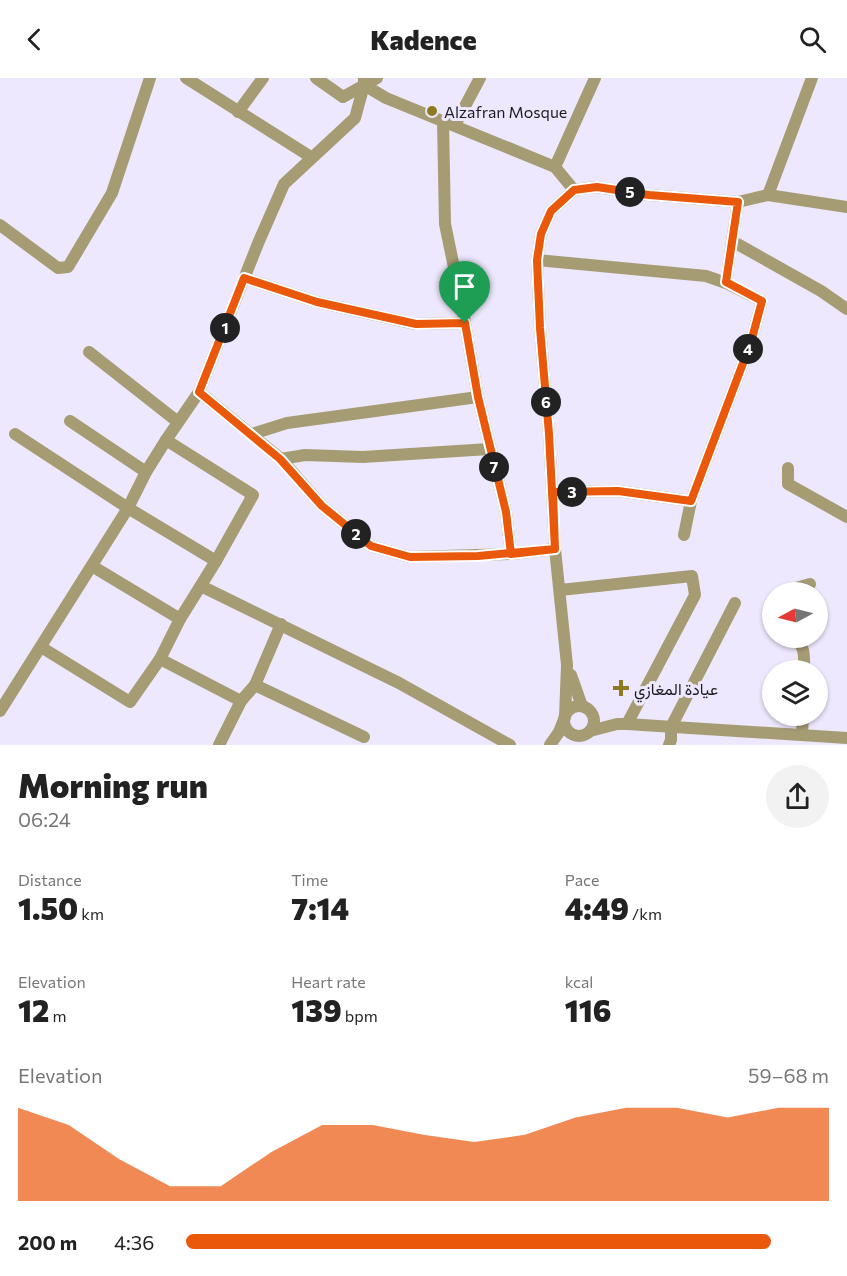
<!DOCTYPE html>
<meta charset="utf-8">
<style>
body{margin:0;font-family:Commissioner,Vazirmatn,sans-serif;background:#f2f2f2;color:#222;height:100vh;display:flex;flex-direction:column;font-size:22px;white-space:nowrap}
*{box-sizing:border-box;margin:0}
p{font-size:20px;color:#767676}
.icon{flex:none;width:33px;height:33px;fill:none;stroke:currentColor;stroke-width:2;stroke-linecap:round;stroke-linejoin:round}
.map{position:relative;height:667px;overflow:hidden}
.drawer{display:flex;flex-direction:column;background:#fff;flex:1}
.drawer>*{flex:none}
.needle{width:39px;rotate:263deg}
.fabs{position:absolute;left:762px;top:504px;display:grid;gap:12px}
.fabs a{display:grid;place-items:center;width:66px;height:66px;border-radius:50%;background:#fff;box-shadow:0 2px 4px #0004;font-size:30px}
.pin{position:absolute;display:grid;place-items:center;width:51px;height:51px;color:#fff;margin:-62px -26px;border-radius:50% 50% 50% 0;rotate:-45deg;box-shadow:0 0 6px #0007}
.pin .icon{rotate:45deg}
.km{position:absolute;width:30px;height:30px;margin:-15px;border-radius:50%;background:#222;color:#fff;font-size:16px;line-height:30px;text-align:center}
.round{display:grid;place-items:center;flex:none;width:63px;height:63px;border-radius:32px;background:#f2f2f2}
.overview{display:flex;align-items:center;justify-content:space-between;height:102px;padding:0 18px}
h1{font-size:33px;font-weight:800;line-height:45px}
.metrics{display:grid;grid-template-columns:repeat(3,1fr);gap:9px;height:102px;padding:6px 18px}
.metrics div{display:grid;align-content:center}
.metrics b{font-size:30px;font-weight:800}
.metrics small{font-size:16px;font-weight:400}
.metrics p{font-size:16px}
.chart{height:168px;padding:12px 18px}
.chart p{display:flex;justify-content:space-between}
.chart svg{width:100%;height:108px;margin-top:6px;fill:#ea580c;opacity:.7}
ul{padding:0 18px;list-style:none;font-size:20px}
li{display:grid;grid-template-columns:96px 72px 1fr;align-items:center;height:45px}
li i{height:15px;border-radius:8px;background:#ea580c}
header{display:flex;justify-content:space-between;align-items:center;height:78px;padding:0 18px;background:#fff;font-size:27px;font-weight:800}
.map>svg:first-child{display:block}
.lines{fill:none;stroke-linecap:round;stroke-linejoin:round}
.minor{stroke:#a69c74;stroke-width:12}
.route-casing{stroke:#fff;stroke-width:12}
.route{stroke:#ea580c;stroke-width:8}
.poi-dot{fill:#8e7b20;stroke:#ede8fd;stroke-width:2}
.labels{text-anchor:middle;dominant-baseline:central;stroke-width:6;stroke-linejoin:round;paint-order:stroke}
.poi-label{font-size:16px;fill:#1d1b22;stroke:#ede8fd;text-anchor:start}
</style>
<header><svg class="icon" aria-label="back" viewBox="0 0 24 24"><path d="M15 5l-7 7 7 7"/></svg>Kadence<svg class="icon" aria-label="search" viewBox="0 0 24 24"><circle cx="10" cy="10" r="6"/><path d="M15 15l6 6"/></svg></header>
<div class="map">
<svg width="847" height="667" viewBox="0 0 847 667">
<rect width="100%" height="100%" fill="#ede8fd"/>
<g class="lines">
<g class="minor">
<polyline points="186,0 311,79"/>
<polyline points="316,0 343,19 377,0"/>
<polyline points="364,0 364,7 386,20 555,89 574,112"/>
<polyline points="238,34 263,0"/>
<polyline points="443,43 445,146 462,228 478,319 506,434 511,476"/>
<polyline points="455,47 480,0"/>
<polyline points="555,89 595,0"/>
<polyline points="768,117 812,0"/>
<polyline points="738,124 732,163 821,213 847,231"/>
<polyline points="0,147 58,190 68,189 112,115 150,0"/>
<polyline points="537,182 706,198 726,205 762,223 751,264 691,423 684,457"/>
<polyline points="244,200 317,224 415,246 465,245"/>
<polyline points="726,205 732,163"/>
<polyline points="89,274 178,344"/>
<polyline points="199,314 281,381 322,428 371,468 410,479 511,476 555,471"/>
<polyline points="70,343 146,394"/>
<polyline points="15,356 128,430 216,483"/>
<polyline points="252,356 287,345 478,319"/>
<polyline points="281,381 305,377 363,379 489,371"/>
<polyline points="788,390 788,406 847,439"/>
<polyline points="553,414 618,413 691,423"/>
<polyline points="92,488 180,541"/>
<polyline points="201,508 399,605 510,667"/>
<polyline points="560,512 692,498 695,517 627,646"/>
<polyline points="793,514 796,510 810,506"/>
<path d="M793,560c13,8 11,18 11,32"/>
<polyline points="41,569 130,624 160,581 180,541 216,483 253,417 166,362"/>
<polyline points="160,581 241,623"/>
<polyline points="571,597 582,628"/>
<polyline points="255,607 364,659"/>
<circle cx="579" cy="643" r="15"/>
<polyline points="0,633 128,430 146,394 166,362 199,314 259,163 284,106 355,40 364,7"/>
<polyline points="590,653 617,646 627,646 847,660"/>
<polyline points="802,657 803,638"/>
<polyline points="219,667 241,623 255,607 281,546"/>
<polyline points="550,667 559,654 565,639 567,587 555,471 549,356 540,250 537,182 541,156 551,133 574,112 596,109 649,117 738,124 768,117 847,129"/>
<polyline points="669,667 671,662 671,649 735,525"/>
</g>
</g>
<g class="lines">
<defs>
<polyline id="route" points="465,245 416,246 317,224 244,200 199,314 280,381 322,428 371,468 410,479 478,478 555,471 553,414 618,413 691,423 751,264 762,223 726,204 738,124 649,117 597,109 574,112 551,133 541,156 537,182 540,250 549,356 555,471 511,476 506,434 478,319 465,245"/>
</defs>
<use href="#route" class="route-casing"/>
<use href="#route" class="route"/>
</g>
<g class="poi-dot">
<circle cx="432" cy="33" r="6"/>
<path d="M618 601h6v6h6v6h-6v6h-6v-6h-6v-6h6z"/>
</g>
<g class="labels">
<g class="poi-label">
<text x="444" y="33">Alzafran Mosque</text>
<text x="634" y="610">عيادة المغازي</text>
</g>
</g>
</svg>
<div class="fabs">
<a><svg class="needle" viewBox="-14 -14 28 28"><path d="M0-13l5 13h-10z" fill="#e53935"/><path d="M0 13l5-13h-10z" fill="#767676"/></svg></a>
<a><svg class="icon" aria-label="layers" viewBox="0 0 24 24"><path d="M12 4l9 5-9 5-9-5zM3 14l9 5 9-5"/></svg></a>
</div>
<div class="pin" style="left:465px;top:245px;background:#1e9e55"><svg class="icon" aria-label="arrive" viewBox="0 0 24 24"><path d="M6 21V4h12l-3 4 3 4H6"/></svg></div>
<b class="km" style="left:225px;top:250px">1</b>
<b class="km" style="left:356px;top:456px">2</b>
<b class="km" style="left:572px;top:414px">3</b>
<b class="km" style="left:748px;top:271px">4</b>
<b class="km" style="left:630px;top:114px">5</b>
<b class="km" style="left:546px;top:324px">6</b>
<b class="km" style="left:494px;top:389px">7</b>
</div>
<section class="drawer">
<div class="overview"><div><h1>Morning run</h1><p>06:24</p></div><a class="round"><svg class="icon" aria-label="share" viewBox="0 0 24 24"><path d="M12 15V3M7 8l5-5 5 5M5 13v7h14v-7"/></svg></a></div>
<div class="metrics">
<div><p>Distance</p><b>1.50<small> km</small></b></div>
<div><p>Time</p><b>7:14</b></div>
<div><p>Pace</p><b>4:49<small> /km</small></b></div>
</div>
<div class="metrics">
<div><p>Elevation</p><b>12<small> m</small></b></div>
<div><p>Heart rate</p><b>139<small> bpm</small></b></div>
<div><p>kcal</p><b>116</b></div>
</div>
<div class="chart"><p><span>Elevation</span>59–68 m</p>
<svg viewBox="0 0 160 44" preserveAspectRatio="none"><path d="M0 44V6L10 13L20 27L30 38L40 38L50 24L60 13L70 13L80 17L90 20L100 17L110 10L120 6L130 6L140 10L150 6L160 6V44z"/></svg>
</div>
<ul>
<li><b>200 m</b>4:36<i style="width:91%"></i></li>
</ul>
</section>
